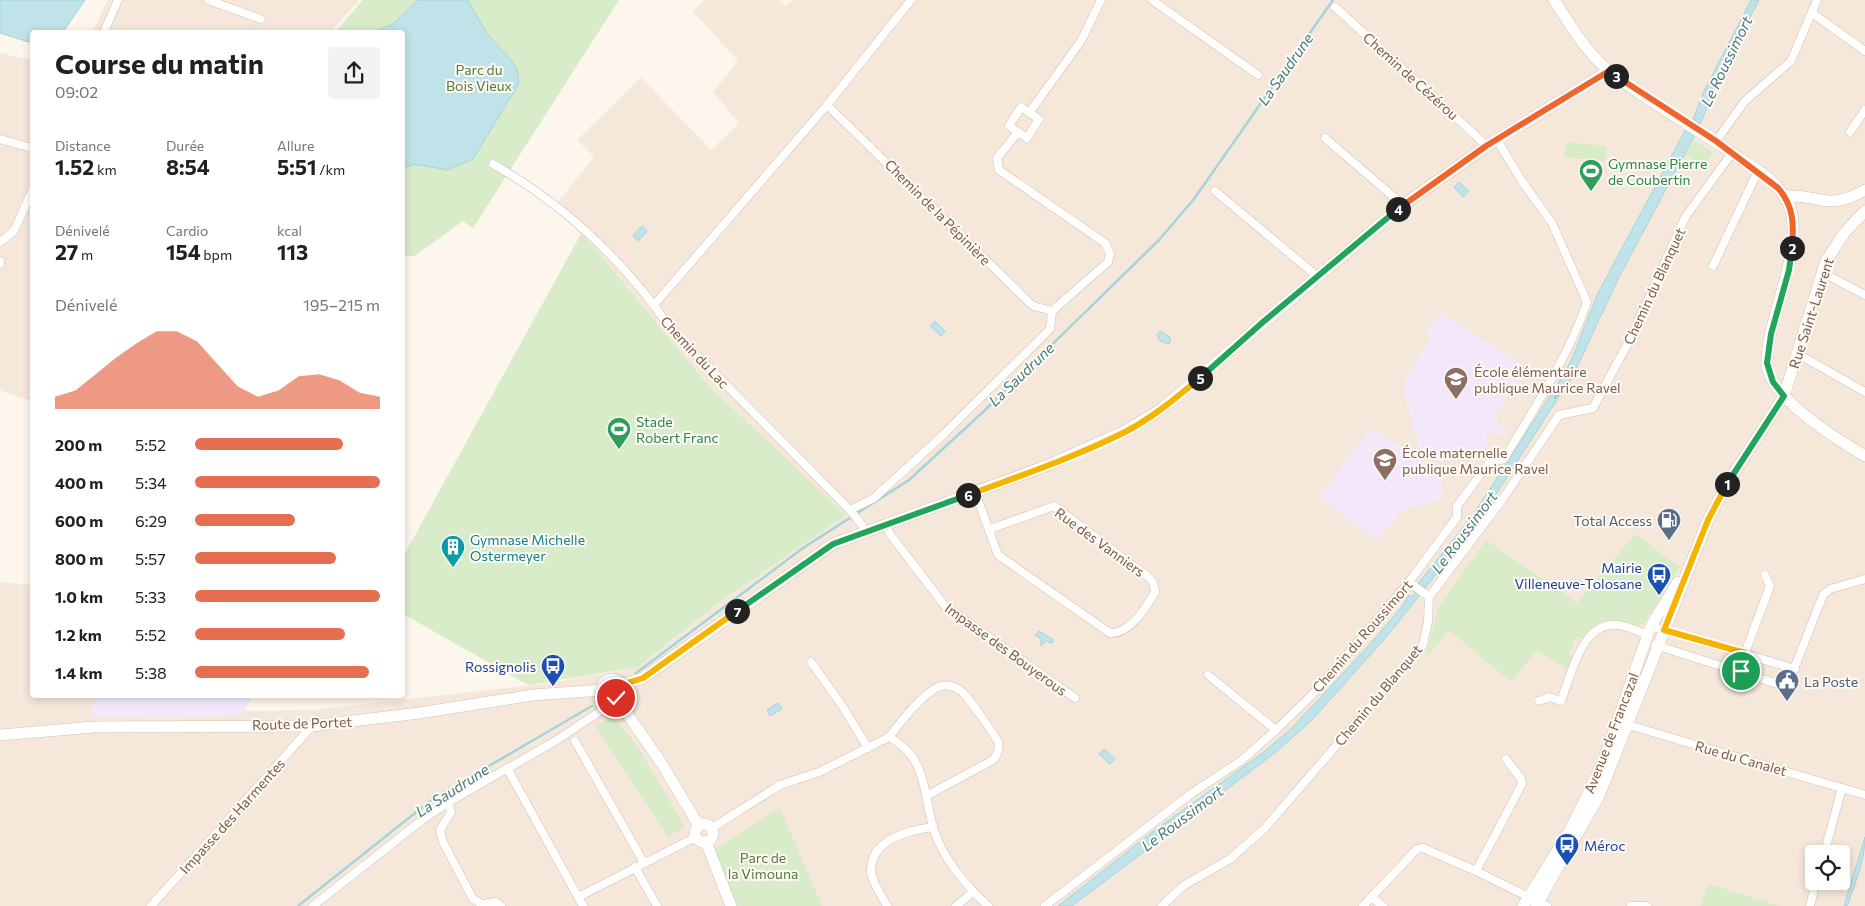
<!DOCTYPE html>
<html lang="fr">
<meta charset="utf-8">
<style>
body{margin:0;font-family:Commissioner,sans-serif;background:#f2f2f2;color:#202124;height:100vh;display:flex;flex-direction:column;font-size:19px;white-space:nowrap}
*{box-sizing:border-box;margin:0}
p{font-size:16px;color:#757577}
.icon{flex:none;width:28px;height:28px;fill:none;stroke:currentColor;stroke-width:2;stroke-linecap:round;stroke-linejoin:round}
.map{position:relative;flex:1;overflow:hidden}
.drawer{position:absolute;left:30px;top:30px;width:375px;height:668px;display:flex;flex-direction:column;background:#fff;border-radius:5px;box-shadow:0 2px 8px #0003}
.drawer>*{flex:none}
.tools{position:absolute;left:1805px;top:845px;display:grid;gap:10px}
.tools a{display:grid;place-items:center;width:45px;height:45px;border-radius:5px;background:#fff;box-shadow:0 2px 8px #0003;font-size:25px}
.pin{position:absolute;display:grid;place-items:center;width:42px;height:42px;color:#fff;margin:-21px;border:2px solid #fff;border-radius:50%;box-shadow:0 1px 5px #0007}
.km{position:absolute;width:25px;height:25px;margin:-12px;border-radius:50%;background:#222;color:#fff;font-size:14px;line-height:25px;text-align:center}
.round{display:grid;place-items:center;flex:none;width:52px;height:52px;border-radius:5px;background:#f2f2f2}
.headline{display:flex;align-items:center;justify-content:space-between;height:85px;padding:0 25px}
h1{font-size:28px;font-weight:700;line-height:38px}
.stats{display:grid;grid-template-columns:repeat(3,1fr);gap:8px;height:85px;padding:5px 25px}
.stats div{display:grid;align-content:center}
.stats b{font-size:21px;font-weight:700}
.stats small{font-size:14px;font-weight:400}
.stats p{font-size:14px}
.chart{height:140px;padding:10px 25px}
.chart p{display:flex;justify-content:space-between}
.chart svg{width:100%;height:90px;margin-top:5px;fill:#e76f51;opacity:.7}
ul{padding:0 25px;list-style:none;font-size:16px}
li{display:grid;grid-template-columns:80px 60px 1fr;align-items:center;height:38px}
li i{height:12px;border-radius:6px;background:#e76f51}
.map>svg:first-child{display:block}
.residential{fill:#f5e8da;fill-rule:evenodd}
.education{fill:#f3e8fa}
.green{fill:#d8ecc9}
.water{fill:#bfe3e8;stroke:#a5d3da}
.lines{fill:none;stroke-linecap:round;stroke-linejoin:round}
.stream{stroke:#a5d3da;stroke-width:2.5}
.street-casing{stroke:#d1beb0;stroke-width:9}
.secondary-casing{stroke:#d6c0b0;stroke-width:12}
.street{stroke:#fff;stroke-width:8}
.secondary{stroke:#fff;stroke-width:11}
.split-1-casing{stroke:#fff;stroke-width:10}
.split-2-casing{stroke:#fff;stroke-width:10}
.split-3-casing{stroke:#fff;stroke-width:10}
.split-4-casing{stroke:#fff;stroke-width:10}
.split-5-casing{stroke:#fff;stroke-width:10}
.split-6-casing{stroke:#fff;stroke-width:10}
.split-7-casing{stroke:#fff;stroke-width:10}
.split-8-casing{stroke:#fff;stroke-width:10}
.split-1{stroke:#f5b400;stroke-width:6}
.split-2{stroke:#22a559;stroke-width:6}
.split-3{stroke:#f0652b;stroke-width:6}
.split-4{stroke:#f0652b;stroke-width:6}
.split-5{stroke:#22a559;stroke-width:6}
.split-6{stroke:#f5b400;stroke-width:6}
.split-7{stroke:#22a559;stroke-width:6}
.split-8{stroke:#f5b400;stroke-width:6}
.labels{text-anchor:middle;dominant-baseline:central;stroke-width:4;stroke-linejoin:round;paint-order:stroke}
.park-label{font-size:14px;fill:#537a41;stroke:#fffaf3}
.street-label{font-size:14px;fill:#7a5c4d;stroke:#fffaf3}
.leisure-label{font-size:14px;fill:#27864d;stroke:#fffaf3;text-anchor:start}
.education-label{font-size:14px;fill:#785e54;stroke:#fffaf3;text-anchor:start}
.service-label{font-size:14px;fill:#4e5e75;stroke:#fffaf3;text-anchor:end}
.culture-label{font-size:14px;fill:#0d838f;stroke:#fffaf3;text-anchor:start}
.transit-label{font-size:14px;fill:#164399;stroke:#fffaf3;text-anchor:end}
.water-label{font-size:15px;font-style:italic;fill:#437c86;stroke:#fffaf3}
</style>
<div class="map">
<svg width="1865" height="906" viewBox="0 0 1865 906">
<rect width="100%" height="100%" fill="#fdf6ec"/>
<g class="residential">
<polygon points="107,0 359,0 331,32 93,32"/>
<path d="M705,0h75l6,6 6,-6h1073v906h-1865v-324l32,3v110h69l-6,18 218,-3 236,-27 89,-16 80,-64 127,-88 -138,-131 -108,-131 -45,-46 40,-50 -17,-17 64,-63 70,73 28,-27 -26,-31 25,-31 -45,-50zM1814,854h27v27h-27z"/>
<polygon points="0,53 32,60 32,395 30,401 0,390"/>
</g>
<g class="education">
<polygon points="1440,313 1527,367 1496,415 1499,425 1506,430 1505,435 1500,437 1494,433 1486,435 1488,443 1480,452 1438,463 1420,452 1402,385 1429,340 1427,329"/>
<polygon points="1370,428 1435,467 1445,494 1435,501 1401,511 1377,541 1319,497"/>
<polygon points="97,695 253,695 242,715 171,718 89,716"/>
</g>
<g class="green">
<polygon points="363,0 619,0 473,228 463,221 415,256 403,256 402,32 335,32"/>
<polygon points="1694,141 1713,152 1705,166 1686,156"/>
<polygon points="1566,142 1607,146 1605,161 1564,157"/>
<polygon points="581,234 599,253 707,384 846,515 718,603 638,667 528,685 403,614 403,557"/>
<path d="M1635,534l45,33 -36,56c-18,10 -38,-19 -62,16l-6,-3 -7,19 5,2 -5,12 -33,-18 -25,31 -61,-51 -24,25 12,-48 48,-68 91,63z"/>
<polygon points="613,718 635,742 685,827 668,837 595,725"/>
<polygon points="780,808 822,906 737,906 714,849"/>
<polygon points="1709,884 1779,906 1700,906"/>
</g>
<g class="water">
<polygon points="0,0 85,0 63,32 32,32 32,43 0,33"/>
<path d="M418,0h50c6,12 14,26 22,37 12,16 32,26 28,48l-45,74 -25,11 -35,-6 -10,5 -1,-137h-29l20,-8z"/>
<polygon points="1751,0 1759,0 1726,64 1700,124 1693,119 1705,89"/>
<polygon points="1686,129 1695,135 1619,277 1565,393 1558,390 1554,397 1560,395 1482,516 1388,635 1312,720 1276,752 1072,906 1058,906 1151,833 1261,754 1291,729 1369,645 1400,609 1409,595 1412,597 1416,592 1413,590 1473,515 1557,385 1571,361 1598,293"/>
<polygon points="1459,182 1469,191 1463,197 1454,187"/>
<polygon points="642,226 647,231 638,241 633,235"/>
<polygon points="935,321 945,331 941,336 930,326"/>
<polygon points="1160,331 1171,338 1169,344 1160,341 1157,335"/>
<polygon points="1039,631 1054,640 1052,643 1046,641 1041,646 1041,639 1035,635"/>
<polygon points="778,703 782,709 770,716 767,710"/>
<polygon points="1104,749 1115,759 1110,764 1099,754"/>
<path d="M1865,837c0,23 -10,47 -18,69h-3z"/>
</g>
<g class="lines">
<g class="stream">
<polyline points="1555,398 1561,388"/>
<polyline points="636,673 803,548 909,480 983,412 1159,240 1194,199 1333,0"/>
<polyline points="298,906 434,798 592,706"/>
</g>
<defs>
<g id="street">
<polyline points="208,0 261,19"/>
<polyline points="1152,0 1258,75"/>
<polyline points="1335,7 1487,146"/>
<polyline points="1812,13 1865,51"/>
<polyline points="104,32 118,0"/>
<polyline points="827,105 1033,306 1052,311"/>
<polygon points="1021,107 1039,119 1027,138 1009,126"/>
<polyline points="1029,113 1081,41 1101,0"/>
<polyline points="1018,132 997,158 999,170 1105,243 1110,254 1108,262 1052,311"/>
<polyline points="1850,132 1865,110"/>
<polyline points="1325,138 1403,205"/>
<polyline points="0,139 32,148"/>
<polyline points="1716,141 1745,101 1791,61 1817,0"/>
<path d="M493,164c72,41 131,97 178,165l179,181 12,15 2,7"/>
<polyline points="1215,191 1318,277"/>
<polyline points="0,242 14,231 32,191"/>
<polyline points="0,261 0,264"/>
<polyline points="1713,266 1758,171"/>
<polyline points="1823,273 1865,295"/>
<polyline points="654,305 827,105 911,0"/>
<polyline points="1798,354 1865,392"/>
<path d="M975,492l23,63 112,78c20,1 36,-25 45,-41l-2,-10 -6,-6 -93,-70 -64,23"/>
<polyline points="850,510 874,498 943,435 1050,329 1052,311"/>
<polyline points="886,526 890,534 945,606 1075,698"/>
<polyline points="1409,582 1429,597"/>
<polyline points="1651,626 1795,669"/>
<polyline points="1655,645 1787,687 1823,595 1830,589 1865,579"/>
<polyline points="811,662 841,704 868,748"/>
<polyline points="1741,671 1745,653 1770,586 1765,575"/>
<polyline points="1208,675 1276,730"/>
<path d="M1539,701l10,-4 12,4c10,-26 21,-81 57,-76 10,1 20,6 29,10"/>
<polyline points="1625,724 1865,795"/>
<path d="M889,737c10,-13 35,-46 52,-51 6,-2 16,1 21,6 5,3 34,45 36,50 2,7 -1,13 -5,18l-65,35"/>
<polyline points="575,741 644,863"/>
<polyline points="507,768 583,906"/>
<polyline points="448,802 451,812 440,830 443,842 473,899 482,904 496,902 501,906"/>
<path d="M712,828l68,-43 39,-13 70,-35c38,20 34,54 44,90 8,29 33,59 55,79"/>
<polyline points="1824,854 1842,788"/>
<polyline points="635,867 657,906"/>
<polyline points="1476,871 1522,784 1521,779 1506,759"/>
<polyline points="578,897 696,837"/>
<polyline points="1371,897 1383,906"/>
<polyline points="151,906 312,726"/>
<polyline points="313,906 422,820 449,802 557,740 602,710 611,699"/>
<path d="M887,906c-5,-10 -16,-25 -16,-36 0,-30 38,-40 62,-43"/>
<polyline points="956,906 973,892"/>
<path d="M1045,906l147,-113 50,-33 34,-30 38,-37 95,-111 48,-65v-11l32,-43 15,-4c30,-51 64,-101 83,-157l-35,-79 -30,-42 -25,-41"/>
<polyline points="1162,906 1183,886 1230,859 1265,828 1423,645 1428,622 1429,597 1500,503 1559,415 1593,408 1628,343 1686,216 1732,153"/>
<polyline points="1363,906 1417,849 1423,848 1476,871 1547,906"/>
<polyline points="1631,906 1647,906"/>
<polyline points="1810,906 1816,881"/>
</g>
<g id="secondary">
<path d="M1554,0c16,24 33,54 56,72 39,31 85,55 126,84 17,11 38,23 49,41 10,15 9,34 7,51 -5,38 -25,79 -25,114 -1,34 71,78 98,94"/>
<path d="M1785,196c37,-2 41,16 80,-6"/>
<circle cx="612" cy="689" r="10"/>
<polyline points="621,685 643,678 833,544 1046,466 1125,431 1160,410 1403,205 1487,146 1609,71"/>
<polyline points="616,698 660,761 699,826"/>
<polyline points="0,735 94,727 312,726 419,713 533,695 602,690"/>
<circle cx="704" cy="833" r="9"/>
<polyline points="706,842 731,906"/>
<polyline points="1523,906 1569,832 1587,796 1603,761 1651,626 1678,582"/>
<polyline points="1536,906 1599,796 1708,520 1727,484 1784,396 1826,261 1845,232 1865,211"/>
</g>
</defs>
<use href="#street" class="street-casing"/>
<use href="#secondary" class="secondary-casing"/>
<use href="#street" class="street"/>
<use href="#secondary" class="secondary"/>
</g>
<g class="lines">
<defs>
<polyline id="split-1" points="1727,484 1708,520 1664,630 1745,653 1741,671"/>
<polyline id="split-2" points="1727,484 1784,396 1773,382 1767,363 1771,334 1789,270 1792,248"/>
<path id="split-3" d="M1616,76l100,65 62,47c16,18 16,37 14,60"/>
<polyline id="split-4" points="1398,209 1486,146 1609,71 1616,76"/>
<polyline id="split-5" points="1200,378 1263,322 1398,209"/>
<path id="split-6" d="M968,495c52,-19 107,-38 157,-63 27,-14 51,-34 75,-54"/>
<polyline id="split-7" points="737,611 833,544 968,495"/>
<polyline id="split-8" points="616,698 621,693 621,685 643,678 737,611"/>
</defs>
<use href="#split-1" class="split-1-casing"/>
<use href="#split-2" class="split-2-casing"/>
<use href="#split-3" class="split-3-casing"/>
<use href="#split-4" class="split-4-casing"/>
<use href="#split-5" class="split-5-casing"/>
<use href="#split-6" class="split-6-casing"/>
<use href="#split-7" class="split-7-casing"/>
<use href="#split-8" class="split-8-casing"/>
<use href="#split-1" class="split-1"/>
<use href="#split-2" class="split-2"/>
<use href="#split-3" class="split-3"/>
<use href="#split-4" class="split-4"/>
<use href="#split-5" class="split-5"/>
<use href="#split-6" class="split-6"/>
<use href="#split-7" class="split-7"/>
<use href="#split-8" class="split-8"/>
</g>
<defs>
<symbol id="stadium-pin" viewBox="-11 -11 22 30"><path d="M0 17L-7.5 6A9.5 9.5 0 1 1 7.5 6Z" fill="#2e9e5b" stroke="#fffaf3"/><path d="M0-5a6.5 5 0 1 0 0 10a6.5 5 0 1 0 0-10ZM-3.5-1.8h7v3.6h-7Z" fill="#fff"/></symbol>
<symbol id="school-pin" viewBox="-11 -11 22 30"><path d="M0 17L-7.5 6A9.5 9.5 0 1 1 7.5 6Z" fill="#8d6e63" stroke="#fffaf3"/><path d="M0-5L7-2L0 1L-7-2ZM-4 1L0 2.5L4 1V4Q0 6-4 4Z" fill="#fff"/></symbol>
<symbol id="fuel-pin" viewBox="-11 -11 22 30"><path d="M0 17L-7.5 6A9.5 9.5 0 1 1 7.5 6Z" fill="#5c6f8a" stroke="#fffaf3"/><path d="M-5.5-6h7V0h2V4h1.3V-2.5L3-4.5l.8-.8L6-3V5H2.5V1h-1V6h-7ZM-4.2-4.7v3.2H.2V-4.7Z" fill="#fff"/></symbol>
<symbol id="building-pin" viewBox="-11 -11 22 30"><path d="M0 17L-7.5 6A9.5 9.5 0 1 1 7.5 6Z" fill="#0f9aa8" stroke="#fffaf3"/><path d="M-4-6H4V6H1V3H-1V6H-4ZM-2.5-4.3h1.7v1.8h-1.7ZM.8-4.3h1.7v1.8H.8ZM-2.5-1h1.7V.8h-1.7ZM.8-1h1.7V.8H.8Z" fill="#fff"/></symbol>
<symbol id="bus-pin" viewBox="-11 -11 22 30"><path d="M0 17L-7.5 6A9.5 9.5 0 1 1 7.5 6Z" fill="#1a4fb4" stroke="#fffaf3"/><path d="M-5-6H5V4H4V6H2V4H-2V6H-4V4H-5ZM-3.5-4V0h7V-4ZM-3.5 1.2v1.5H-2V1.2ZM2 1.2v1.5H3.5V1.2Z" fill="#fff"/></symbol>
<symbol id="civic-pin" viewBox="-11 -11 22 30"><path d="M0 17L-7.5 6A9.5 9.5 0 1 1 7.5 6Z" fill="#5c6f8a" stroke="#fffaf3"/><path d="M-.6-6.5H3V-4.5H.6V-3L4-1V1h2V6H-6V1h2V-1L-.6-3ZM-1.2 2.5V6h2.4V2.5Z" fill="#fff"/></symbol>
</defs>
<g fill-rule="evenodd">
<use href="#stadium-pin" x="1577" y="157" width="28" height="38"/>
<use href="#school-pin" x="1442" y="365" width="28" height="38"/>
<use href="#stadium-pin" x="605" y="415" width="28" height="38"/>
<use href="#school-pin" x="1371" y="446" width="28" height="38"/>
<use href="#fuel-pin" x="1655" y="506" width="28" height="38"/>
<use href="#building-pin" x="439" y="533" width="28" height="38"/>
<use href="#bus-pin" x="1645" y="561" width="28" height="38"/>
<use href="#bus-pin" x="539" y="652" width="28" height="38"/>
<use href="#civic-pin" x="1773" y="667" width="28" height="38"/>
<use href="#bus-pin" x="1553" y="831" width="28" height="38"/>
</g>
<g class="labels">
<g class="park-label">
<text x="479" y="69">Parc du<tspan x="479" dy="16">Bois Vieux</tspan></text>
<text x="763" y="857">Parc de<tspan x="763" dy="16">la Vimouna</tspan></text>
</g>
<g class="street-label">
<text transform="translate(1411 76) rotate(42)">Chemin de Cézérou</text>
<text transform="translate(938 212) rotate(45)">Chemin de la Pépinière</text>
<text transform="translate(1654 286) rotate(-65)">Chemin du Blanquet</text>
<text transform="translate(1811 313) rotate(-72)">Rue Saint-Laurent</text>
<text transform="translate(695 352) rotate(47)">Chemin du Lac</text>
<text transform="translate(1100 542) rotate(36)">Rue des Vanniers</text>
<text transform="translate(1362 636) rotate(-49)">Chemin du Roussimort</text>
<text transform="translate(1006 649) rotate(36)">Impasse des Bouyerous</text>
<text transform="translate(1378 695) rotate(-50)">Chemin du Blanquet</text>
<text transform="translate(302 723) rotate(-2)">Route de Portet</text>
<text transform="translate(1611 733) rotate(-69)">Avenue de Francazal</text>
<text transform="translate(1741 758) rotate(16)">Rue du Canalet</text>
<text transform="translate(232 816) rotate(-48)">Impasse des Harmentes</text>
</g>
<g class="leisure-label">
<text x="1608" y="163">Gymnase Pierre<tspan x="1608" dy="16">de Coubertin</tspan></text>
<text x="636" y="421">Stade<tspan x="636" dy="16">Robert Franc</tspan></text>
</g>
<g class="education-label">
<text x="1474" y="371">École élémentaire<tspan x="1474" dy="16">publique Maurice Ravel</tspan></text>
<text x="1402" y="452">École maternelle<tspan x="1402" dy="16">publique Maurice Ravel</tspan></text>
</g>
<g class="service-label">
<text x="1652" y="520">Total Access</text>
<text x="1804" y="681" text-anchor="start">La Poste</text>
</g>
<g class="culture-label">
<text x="470" y="539">Gymnase Michelle<tspan x="470" dy="16">Ostermeyer</tspan></text>
</g>
<g class="transit-label">
<text x="1642" y="567">Mairie<tspan x="1642" dy="16">Villeneuve-Tolosane</tspan></text>
<text x="536" y="666">Rossignolis</text>
<text x="1584" y="845" text-anchor="start">Méroc</text>
</g>
<g class="water-label">
<text transform="translate(1726 61) rotate(-64)">Le Roussimort</text>
<text transform="translate(1285 69) rotate(-55)">La Saudrune</text>
<text transform="translate(1021 374) rotate(-44)">La Saudrune</text>
<text transform="translate(1464 532) rotate(-53)">Le Roussimort</text>
<text transform="translate(452 790) rotate(-33)">La Saudrune</text>
<text transform="translate(1182 818) rotate(-37)">Le Roussimort</text>
</g>
</g>
</svg>
<div class="tools">
<a><svg class="icon" aria-label="locate" viewBox="0 0 24 24"><circle cx="12" cy="12" r="6"/><path d="M12 2v4M12 18v4M2 12h4M18 12h4"/></svg></a>
</div>
<div class="pin" style="left:1741px;top:671px;background:#1e9e55"><svg class="icon" aria-label="arrive" viewBox="0 0 24 24"><path d="M6 21V4h12l-3 4 3 4H6"/></svg></div>
<div class="pin" style="left:616px;top:698px;background:#d93025"><svg class="icon" aria-label="check" viewBox="0 0 24 24"><path d="M5 12l5 5 9-10"/></svg></div>
<b class="km" style="left:1727px;top:484px">1</b>
<b class="km" style="left:1792px;top:248px">2</b>
<b class="km" style="left:1616px;top:76px">3</b>
<b class="km" style="left:1398px;top:209px">4</b>
<b class="km" style="left:1200px;top:378px">5</b>
<b class="km" style="left:968px;top:495px">6</b>
<b class="km" style="left:737px;top:611px">7</b>
<section class="drawer">
<div class="headline"><div><h1>Course du matin</h1><p>09:02</p></div><a class="round"><svg class="icon" aria-label="share" viewBox="0 0 24 24"><path d="M12 15V3M7 8l5-5 5 5M5 13v7h14v-7"/></svg></a></div>
<div class="stats">
<div><p>Distance</p><b>1.52<small> km</small></b></div>
<div><p>Durée</p><b>8:54</b></div>
<div><p>Allure</p><b>5:51<small> /km</small></b></div>
</div>
<div class="stats">
<div><p>Dénivelé</p><b>27<small> m</small></b></div>
<div><p>Cardio</p><b>154<small> bpm</small></b></div>
<div><p>kcal</p><b>113</b></div>
</div>
<div class="chart"><p><span>Dénivelé</span>195–215 m</p>
<svg viewBox="0 0 160 44" preserveAspectRatio="none"><path d="M0 44V38L10 35L20 27L30 19L40 12L50 6L60 6L70 11L80 22L90 33L100 38L110 35L120 28L130 27L140 30L150 36L160 38V44z"/></svg>
</div>
<ul>
<li><b>200 m</b>5:52<i style="width:80%"></i></li>
<li><b>400 m</b>5:34<i style="width:100%"></i></li>
<li><b>600 m</b>6:29<i style="width:54%"></i></li>
<li><b>800 m</b>5:57<i style="width:76%"></i></li>
<li><b>1.0 km</b>5:33<i style="width:100%"></i></li>
<li><b>1.2 km</b>5:52<i style="width:81%"></i></li>
<li><b>1.4 km</b>5:38<i style="width:94%"></i></li>
</ul>
</section>
</div>
